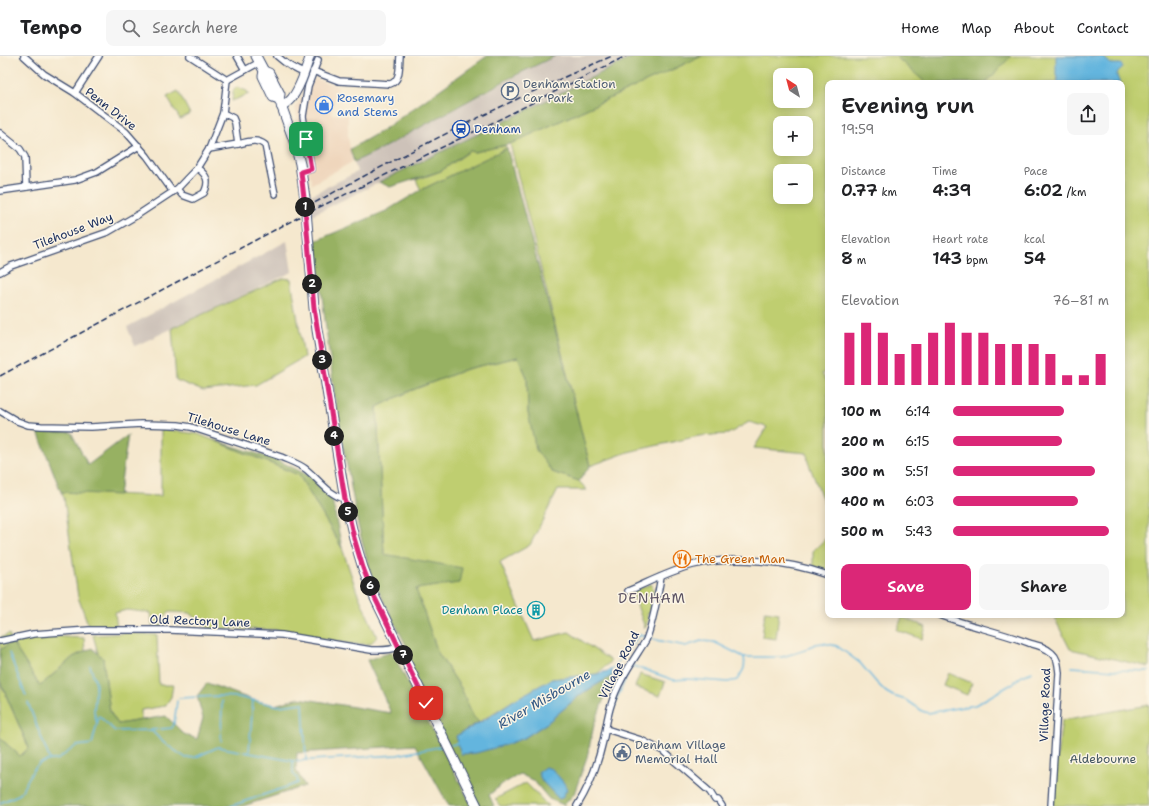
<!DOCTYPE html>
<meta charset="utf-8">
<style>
body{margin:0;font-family:"Shantell Sans",sans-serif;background:#f6f6f6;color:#202124;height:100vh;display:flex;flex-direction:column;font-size:15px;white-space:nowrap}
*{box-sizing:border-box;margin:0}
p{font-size:13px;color:#757577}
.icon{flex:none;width:22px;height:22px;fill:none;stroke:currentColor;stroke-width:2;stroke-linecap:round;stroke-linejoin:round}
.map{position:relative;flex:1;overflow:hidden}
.details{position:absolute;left:825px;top:24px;width:300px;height:538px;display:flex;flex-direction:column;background:#fff;border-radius:8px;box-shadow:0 2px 10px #0003}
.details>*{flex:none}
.needle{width:26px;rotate:324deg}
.tools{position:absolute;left:773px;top:12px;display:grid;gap:8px}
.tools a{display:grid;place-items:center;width:40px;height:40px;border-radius:8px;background:#fff;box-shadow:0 2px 10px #0003;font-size:20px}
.pin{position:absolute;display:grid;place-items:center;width:34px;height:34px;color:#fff;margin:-17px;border-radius:8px;box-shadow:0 2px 6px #0006}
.km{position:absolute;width:20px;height:20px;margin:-10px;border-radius:50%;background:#222;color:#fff;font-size:11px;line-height:20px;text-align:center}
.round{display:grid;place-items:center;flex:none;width:42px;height:42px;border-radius:8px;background:#f6f6f6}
.headline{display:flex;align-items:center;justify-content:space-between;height:68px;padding:0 16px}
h1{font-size:22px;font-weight:600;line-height:30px}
.metrics{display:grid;grid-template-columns:repeat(3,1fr);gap:6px;height:68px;padding:4px 16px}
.metrics div{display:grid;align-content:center}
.metrics b{font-size:17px;font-weight:600}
.metrics small{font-size:11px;font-weight:400}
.metrics p{font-size:11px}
.chart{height:112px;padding:8px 16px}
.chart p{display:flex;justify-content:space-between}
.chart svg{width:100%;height:72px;margin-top:4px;stroke:#db2777;stroke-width:6}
.cta{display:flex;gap:8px;margin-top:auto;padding:8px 16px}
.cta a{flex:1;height:46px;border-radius:8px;background:#db2777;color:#fff;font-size:16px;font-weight:600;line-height:46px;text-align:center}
.cta a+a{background:#f6f6f6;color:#202124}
ul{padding:0 16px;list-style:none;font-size:13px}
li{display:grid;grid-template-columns:64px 48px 1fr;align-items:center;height:30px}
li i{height:10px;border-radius:5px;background:#db2777}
header{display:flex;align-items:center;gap:24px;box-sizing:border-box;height:56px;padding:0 20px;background:#fff;border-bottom:1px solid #e0e0e0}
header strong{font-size:19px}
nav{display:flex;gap:22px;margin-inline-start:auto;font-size:14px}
.search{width:280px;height:36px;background:#f6f6f6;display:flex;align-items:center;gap:10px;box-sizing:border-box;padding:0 14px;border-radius:8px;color:#757577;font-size:15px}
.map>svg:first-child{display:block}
.built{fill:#efd6bc}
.industrial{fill:#cdc2b9}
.green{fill:#bfce70;stroke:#6d7e67;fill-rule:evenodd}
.forest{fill:#97b162;stroke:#597060}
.water{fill:#63b5de;stroke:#3f729e}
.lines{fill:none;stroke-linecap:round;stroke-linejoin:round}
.stream{stroke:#63b5de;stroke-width:1.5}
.street-casing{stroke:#3c4b6f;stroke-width:8}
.secondary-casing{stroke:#3c4b6f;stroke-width:10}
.primary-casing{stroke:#3c4b6f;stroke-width:11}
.street{stroke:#fff;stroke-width:5.5}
.secondary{stroke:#fff;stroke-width:8}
.primary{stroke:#fff;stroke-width:9}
.rail{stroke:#1b2f5e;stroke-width:1.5;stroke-dasharray:6 3;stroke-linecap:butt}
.route-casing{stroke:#fff;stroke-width:8}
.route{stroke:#db2777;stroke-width:5}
.labels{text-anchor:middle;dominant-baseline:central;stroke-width:3;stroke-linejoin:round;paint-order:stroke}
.service-label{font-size:12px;fill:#4e5e75;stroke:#fcf5e5;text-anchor:start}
.shop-label{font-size:12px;fill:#366cbe;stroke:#fcf5e5;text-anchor:start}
.street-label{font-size:12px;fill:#1b2f5e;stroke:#fcf5e5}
.transit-label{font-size:12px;fill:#164399;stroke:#fcf5e5;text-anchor:start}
.food-label{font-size:12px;fill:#c56008;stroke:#fcf5e5;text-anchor:start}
.culture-label{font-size:12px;fill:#0d838f;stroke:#fcf5e5;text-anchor:end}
.park-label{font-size:12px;fill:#445762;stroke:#fcf5e5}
.water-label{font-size:13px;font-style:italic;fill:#315784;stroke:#fcf5e5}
.quarter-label{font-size:14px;letter-spacing:1px;fill:#5f5666;stroke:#fcf5e5}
</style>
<header>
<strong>Tempo</strong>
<div class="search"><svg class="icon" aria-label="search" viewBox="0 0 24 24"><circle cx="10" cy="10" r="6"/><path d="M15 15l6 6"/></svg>Search here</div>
<nav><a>Home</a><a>Map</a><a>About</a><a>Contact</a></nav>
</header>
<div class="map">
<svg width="1149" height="750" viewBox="0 0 1149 750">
<rect width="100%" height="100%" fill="#fcf5e5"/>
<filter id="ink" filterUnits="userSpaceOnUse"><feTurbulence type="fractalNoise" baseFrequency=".025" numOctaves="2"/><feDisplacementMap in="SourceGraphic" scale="8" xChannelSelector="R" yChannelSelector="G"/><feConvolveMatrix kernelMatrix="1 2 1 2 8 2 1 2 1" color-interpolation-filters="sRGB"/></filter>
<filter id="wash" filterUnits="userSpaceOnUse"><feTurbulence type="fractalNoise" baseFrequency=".012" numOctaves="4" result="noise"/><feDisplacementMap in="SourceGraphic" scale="16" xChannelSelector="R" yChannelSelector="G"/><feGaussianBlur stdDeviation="0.9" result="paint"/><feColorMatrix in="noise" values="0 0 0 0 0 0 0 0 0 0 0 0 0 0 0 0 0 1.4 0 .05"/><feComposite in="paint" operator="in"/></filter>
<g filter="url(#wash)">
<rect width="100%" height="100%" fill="#f5e8ce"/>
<polygon class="built" points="315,23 338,30 331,58 348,59 348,81 352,106 312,128 295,51"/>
<g class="industrial">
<polygon points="555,0 635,0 507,64 312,159 309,140 357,116 354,106 381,93 510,23"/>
<polygon points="287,185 292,216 135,290 127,271"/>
</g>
<g class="green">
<path d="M702,0h447v611l-79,-18 -17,-34h69v-532h-294v286l-6,5 6,9v130l-20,-51 -1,-9 -53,-5 13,-21 -18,-5 -21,12 -29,2 -71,16 -38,14 -80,-322zM780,19h26v26h-26zM780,67h26v26h-26zM780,115h26v26h-26z"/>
<polygon points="237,31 247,35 249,38 232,45 233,35"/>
<polygon points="178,35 190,58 180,63 167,41"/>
<polygon points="500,90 505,90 507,92 421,134 416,124 441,115 470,95 475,96"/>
<polygon points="283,222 291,223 304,301 256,329 203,335 176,324 172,272"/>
<polygon points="518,301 527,321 528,357 552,416 579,425 587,434 558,434 530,489 500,506 534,585 569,576 611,605 597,618 552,623 514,644 479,666 473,660 461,632 438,597 415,532 458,527 384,498 377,351 410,335 467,313"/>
<polygon points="161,373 198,378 299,419 342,492 357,536 377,581 370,588 351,588 277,574 208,572 190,557 170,556 165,560 161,571 152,570 151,557 127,554 115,557 117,571 89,571 78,541 64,442 61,436 161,440"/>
<polygon points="828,480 828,515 815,511 813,509 813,495"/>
<polygon points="651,528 652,529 654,537 649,558 647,557 648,564 646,571 645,572 633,538 636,534"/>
<polygon points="765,555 779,557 776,583 762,581"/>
<polygon points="902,561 926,571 922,583 897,574"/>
<polygon points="127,577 157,579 159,629 173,629 171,641 165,650 141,654 141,664 118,668 110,656 103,603 98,597 93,579"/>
<polygon points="9,578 12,586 32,579 84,582 85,595 73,601 40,630 12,586 0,594 0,582"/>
<polygon points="948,617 972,627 967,639 943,629"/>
<polygon points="640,618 665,626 660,640 635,631"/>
<polygon points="0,626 29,692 20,700 0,682"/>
<polygon points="1149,649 1149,668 1146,687 1149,698 1149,750 1053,750 1052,738 1062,664"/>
<polygon points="526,727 548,750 500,750 495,743"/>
</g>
<g class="forest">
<polygon points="487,0 555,0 508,23 381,93 354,106 350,93 383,74"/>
<polygon points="635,0 702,0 510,88 475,96 469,95 441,115 390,131 379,126 507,64"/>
<polygon points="895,0 1011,0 986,27 926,27"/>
<polygon points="507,92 563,303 590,410 579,425 552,416 536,394 528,357 527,321 518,301 467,313 410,335 377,351 384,498 462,512 459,527 416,533 438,597 461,632 473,660 479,666 456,680 462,698 524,682 547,667 581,638 613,619 594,669 587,701 574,738 564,749 549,743 534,725 520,718 501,729 489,739 494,750 479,750 400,594 407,591 371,520 358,469 336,350 315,185 386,155 421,134"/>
<polygon points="38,376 71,376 88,409 128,379 119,439 61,436"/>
<polygon points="214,384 277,404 310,420 332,443 342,492 299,419"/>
<polygon points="12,586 40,630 73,601 92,592 103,602 110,656 118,668 166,660 184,678 197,683 203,662 197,640 207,627 253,644 275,649 299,642 391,657 367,604 392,596 472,750 449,750 415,689 297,697 296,714 305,730 243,750 0,750 0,682 20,700 29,692 0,625 0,594"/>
</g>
<g class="water">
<path d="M1056,0h46l9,8h10l2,3c-8,6 -7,8 -3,16h-62l-2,-9z"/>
<polygon points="611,614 613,619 581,638 547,667 524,682 505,689 476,697 461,698 456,680 486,663 514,644 552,623 597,618"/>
<polygon points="545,711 552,713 564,727 567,733 562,742 559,743 542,725 538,716"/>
</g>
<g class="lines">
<g class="stream">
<polyline points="9,597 26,640"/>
<polyline points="90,610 96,627 94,656 97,667"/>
<path d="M632,611l2,-1 40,14 14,-1 40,3 9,-2c6,-9 9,-12 7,-23"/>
<polyline points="1072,611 1115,614 1149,615"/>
<polyline points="609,615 614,611 639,579 656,584 686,590 701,585 714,586 744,601 782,601 805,594 815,588 823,587 837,590 860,607 876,626 886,636 893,640 906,644 922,655 928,657 975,649 1012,628 1022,620 1032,616"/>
<polyline points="179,642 218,640 238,641 279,650 303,647 306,704"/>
<polyline points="28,647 50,704"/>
<polyline points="611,660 616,645 627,619"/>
<polyline points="151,674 172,672 174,668 177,645"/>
<polyline points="221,685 222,645"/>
<polyline points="451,689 459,687"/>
<polyline points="249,696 253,644"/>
<polyline points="0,747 20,738 33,714 40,707 50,704 57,704 76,690 92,688 99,660 115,675 151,674 164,687 186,702 196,701 218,691 293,705 397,699 444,690"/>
<polyline points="231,750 298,727 297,722 293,717 293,705"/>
</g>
</g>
</g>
<g filter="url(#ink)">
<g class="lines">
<defs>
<g id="street">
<polyline points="24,0 44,18 75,37 126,76 147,100 173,136"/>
<polyline points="190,0 227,24"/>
<polyline points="237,0 245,14"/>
<path d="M277,0c9,8 16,13 27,17"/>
<path d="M313,15l26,10 51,3c11,-3 9,-18 10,-28"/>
<polyline points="227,24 260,6"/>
<polyline points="75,37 99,0"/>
<polyline points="0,77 20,93 25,101 26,131"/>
<path d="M238,88c10,-2 18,-6 27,1l10,49"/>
<polyline points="209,93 238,88 235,67 233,62 223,57"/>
<polyline points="301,116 311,113 303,60 308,30 318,4"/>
<path d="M177,133l5,6 11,4 11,-6c6,-12 3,-18 -7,-25"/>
<polyline points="0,135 75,124 97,116 139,90"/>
<polyline points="0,216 11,210 108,176 139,158 177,133 197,112 209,93 223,57 227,24"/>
<path d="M0,355l17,10 11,4 13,1 50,1 50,-3 37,1 13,2 90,30c9,4 19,7 26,13 12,10 22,25 38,29"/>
<path d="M628,535c21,-9 42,-20 65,-26 41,-10 95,-4 135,10"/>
<path d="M940,559c29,11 60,17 89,28 8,2 17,4 23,10 6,5 6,12 7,20l-8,133"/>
<path d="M0,585l33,-7 56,-4h81l112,5 89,15c10,0 18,1 27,-3"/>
<polyline points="606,673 641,684 663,695 710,736 715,744 718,744 722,750"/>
<path d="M577,750c12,-19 21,-43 26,-65 3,-12 4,-24 8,-36 7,-24 22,-44 35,-65 8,-20 11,-42 15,-63"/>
</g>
<path id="secondary" d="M281,51c3,-2 6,-4 8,-6 10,-9 17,-32 21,-45"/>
<g id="primary">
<polyline points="256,0 264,15 263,20 273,41 279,43"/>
<polyline points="264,15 269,17 280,38 279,43 295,88 300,108 305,142 314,252 317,274 345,443 354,482 363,512 374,540 477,750"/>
</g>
</defs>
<use href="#street" class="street-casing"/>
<use href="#secondary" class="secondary-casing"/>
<use href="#primary" class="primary-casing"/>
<use href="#street" class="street"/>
<use href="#secondary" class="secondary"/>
<use href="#primary" class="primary"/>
<g class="rail">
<path d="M307,151c100,-55 201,-106 305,-151"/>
<polyline points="0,320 299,161 494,66 626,0"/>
</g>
</g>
</g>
<g class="lines" filter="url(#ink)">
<defs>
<polyline id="route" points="306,83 311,113 301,116 304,142 314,252 345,443 354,482 363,512 374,540 426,647"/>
</defs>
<use href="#route" class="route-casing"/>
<use href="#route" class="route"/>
</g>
<defs>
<symbol id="parking-ring" viewBox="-11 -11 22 22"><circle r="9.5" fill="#fcf5e5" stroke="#5c6f8a" stroke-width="1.5"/><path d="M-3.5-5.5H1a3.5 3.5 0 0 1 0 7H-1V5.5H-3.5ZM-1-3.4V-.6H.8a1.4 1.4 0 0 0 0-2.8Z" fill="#5c6f8a"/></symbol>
<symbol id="shop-ring" viewBox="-11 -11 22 22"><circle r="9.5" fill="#fcf5e5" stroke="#3f7fe0" stroke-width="1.5"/><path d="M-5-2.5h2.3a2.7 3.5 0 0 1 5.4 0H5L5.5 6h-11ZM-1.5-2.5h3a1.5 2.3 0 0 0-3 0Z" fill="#3f7fe0"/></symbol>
<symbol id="station-ring" viewBox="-11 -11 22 22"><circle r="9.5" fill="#fcf5e5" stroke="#1a4fb4" stroke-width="1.5"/><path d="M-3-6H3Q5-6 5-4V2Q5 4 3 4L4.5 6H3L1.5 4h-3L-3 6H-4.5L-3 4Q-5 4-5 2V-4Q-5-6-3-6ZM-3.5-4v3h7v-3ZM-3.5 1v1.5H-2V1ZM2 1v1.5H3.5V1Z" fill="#1a4fb4"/></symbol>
<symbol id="restaurant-ring" viewBox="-11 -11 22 22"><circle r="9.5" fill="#fcf5e5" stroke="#e8710a" stroke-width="1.5"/><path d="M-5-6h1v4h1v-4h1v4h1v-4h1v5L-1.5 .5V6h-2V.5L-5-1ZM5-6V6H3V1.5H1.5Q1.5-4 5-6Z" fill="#e8710a"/></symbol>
<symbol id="building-ring" viewBox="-11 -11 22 22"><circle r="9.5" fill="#fcf5e5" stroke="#0f9aa8" stroke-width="1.5"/><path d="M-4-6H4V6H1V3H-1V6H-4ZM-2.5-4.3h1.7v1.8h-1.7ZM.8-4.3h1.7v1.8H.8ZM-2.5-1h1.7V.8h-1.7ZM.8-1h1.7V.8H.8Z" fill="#0f9aa8"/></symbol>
<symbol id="civic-ring" viewBox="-11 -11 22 22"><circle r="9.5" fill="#fcf5e5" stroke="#5c6f8a" stroke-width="1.5"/><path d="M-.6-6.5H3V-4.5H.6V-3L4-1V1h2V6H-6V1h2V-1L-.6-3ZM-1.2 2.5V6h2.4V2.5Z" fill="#5c6f8a"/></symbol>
</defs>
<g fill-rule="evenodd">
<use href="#parking-ring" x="500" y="25" width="20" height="20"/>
<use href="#shop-ring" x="314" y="39" width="20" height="20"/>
<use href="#station-ring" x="451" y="63" width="20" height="20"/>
<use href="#restaurant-ring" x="672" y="493" width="20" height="20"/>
<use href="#building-ring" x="526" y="544" width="20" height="20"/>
<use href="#civic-ring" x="612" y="686" width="20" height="20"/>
</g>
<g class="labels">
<g class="service-label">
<text x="523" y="28">Denham Station<tspan x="523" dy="14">Car Park</tspan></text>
<text x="635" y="689">Denham Village<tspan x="635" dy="14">Memorial Hall</tspan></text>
</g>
<g class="shop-label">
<text x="337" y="42">Rosemary<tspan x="337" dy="14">and Stems</tspan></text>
</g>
<g class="street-label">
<text transform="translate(111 53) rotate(38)">Penn Drive</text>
<text transform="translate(73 175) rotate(-21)">Tilehouse Way</text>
<text transform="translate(229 373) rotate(17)">Tilehouse Lane</text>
<text transform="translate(200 565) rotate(2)">Old Rectory Lane</text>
<text transform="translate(619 609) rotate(-63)">Village Road</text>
<text transform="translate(1045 649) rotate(-88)">Village Road</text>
</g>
<g class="transit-label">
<text x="474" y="73">Denham</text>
</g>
<g class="food-label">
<text x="695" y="503">The Green Man</text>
</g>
<g class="culture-label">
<text x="523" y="554">Denham Place</text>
</g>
<g class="park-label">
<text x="1103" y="703">Aldebourne</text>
</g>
<g class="water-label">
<text transform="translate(544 643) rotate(-30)">River Misbourne</text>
</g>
<g class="quarter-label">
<text x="652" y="542">DENHAM</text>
</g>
</g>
</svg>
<div class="tools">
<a><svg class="needle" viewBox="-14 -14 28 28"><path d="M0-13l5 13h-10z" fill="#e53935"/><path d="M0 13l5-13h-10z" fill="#757577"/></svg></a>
<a>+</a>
<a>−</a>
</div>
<div class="pin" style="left:306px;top:83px;background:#1e9e55"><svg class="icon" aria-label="arrive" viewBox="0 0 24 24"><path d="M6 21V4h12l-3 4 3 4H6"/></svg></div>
<div class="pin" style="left:426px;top:647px;background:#d93025"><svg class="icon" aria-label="check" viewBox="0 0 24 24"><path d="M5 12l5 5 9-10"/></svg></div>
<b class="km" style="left:305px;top:151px">1</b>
<b class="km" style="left:312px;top:228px">2</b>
<b class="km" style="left:322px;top:304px">3</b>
<b class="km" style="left:334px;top:380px">4</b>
<b class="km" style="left:348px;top:456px">5</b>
<b class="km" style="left:370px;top:530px">6</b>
<b class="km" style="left:403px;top:599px">7</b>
<section class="details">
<div class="headline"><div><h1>Evening run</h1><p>19:59</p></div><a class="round"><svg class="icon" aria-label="share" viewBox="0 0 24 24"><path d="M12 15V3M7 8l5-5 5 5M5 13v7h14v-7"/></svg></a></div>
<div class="metrics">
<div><p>Distance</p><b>0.77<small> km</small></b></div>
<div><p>Time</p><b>4:39</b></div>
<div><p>Pace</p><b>6:02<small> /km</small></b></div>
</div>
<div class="metrics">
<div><p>Elevation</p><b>8<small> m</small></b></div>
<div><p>Heart rate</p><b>143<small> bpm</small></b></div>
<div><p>kcal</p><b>54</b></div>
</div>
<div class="chart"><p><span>Elevation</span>76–81 m</p>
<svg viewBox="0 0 160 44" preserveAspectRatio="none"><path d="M5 44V12M15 44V6M25 44V12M35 44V25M45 44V19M55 44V12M65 44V6M75 44V12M85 44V12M95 44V19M105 44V19M115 44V19M125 44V25M135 44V38M145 44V38M155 44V25"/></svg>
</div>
<ul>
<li><b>100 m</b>6:14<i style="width:71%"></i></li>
<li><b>200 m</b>6:15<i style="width:70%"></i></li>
<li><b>300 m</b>5:51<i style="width:91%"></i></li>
<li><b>400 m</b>6:03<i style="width:80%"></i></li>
<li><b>500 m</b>5:43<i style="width:100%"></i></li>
</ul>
<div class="cta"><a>Save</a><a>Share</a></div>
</section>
</div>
